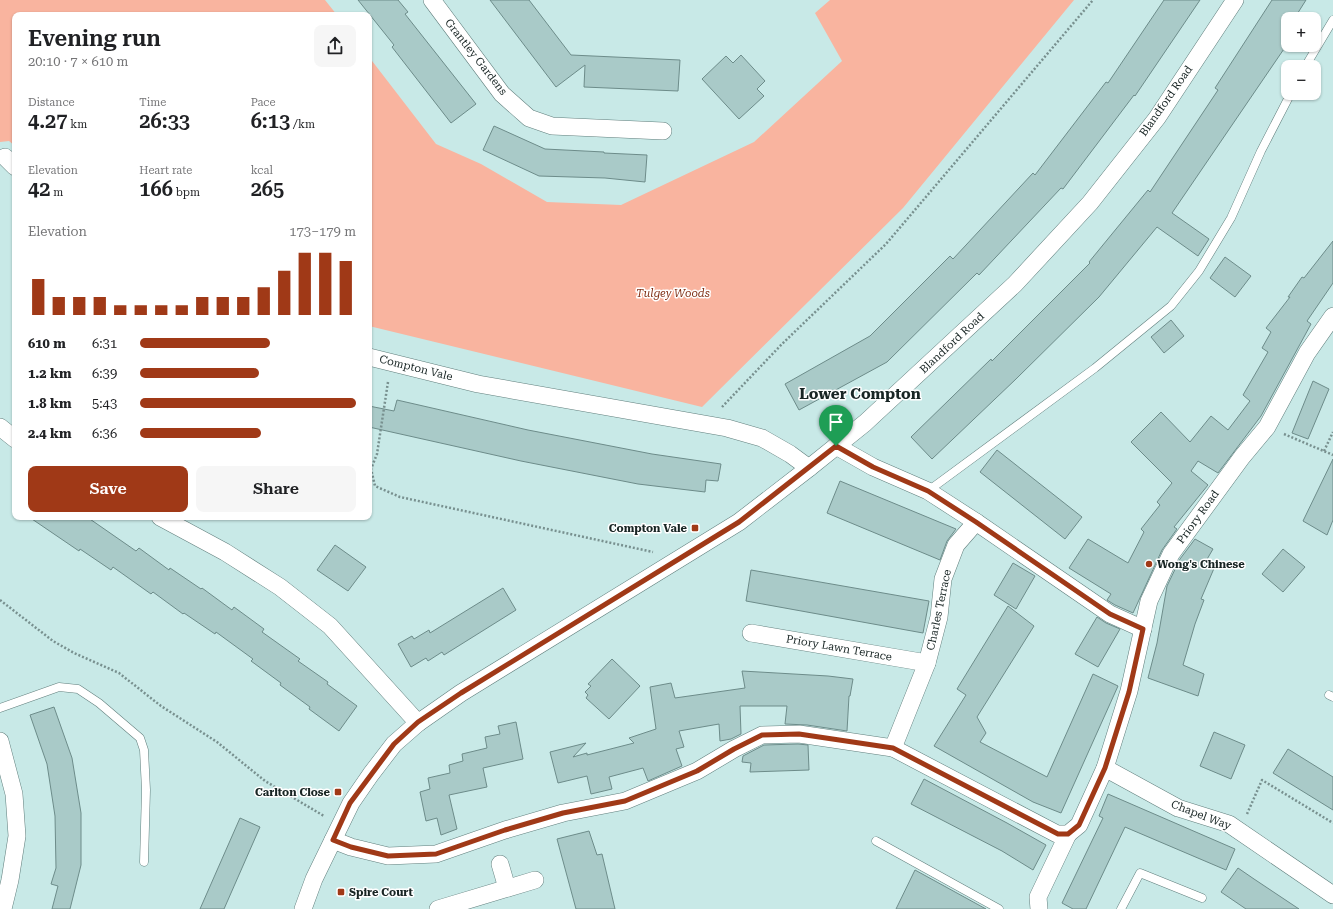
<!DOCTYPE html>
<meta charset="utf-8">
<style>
body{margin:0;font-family:"Roboto Serif",serif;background:#f6f6f6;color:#202124;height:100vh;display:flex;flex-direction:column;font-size:15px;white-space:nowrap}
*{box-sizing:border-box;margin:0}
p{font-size:13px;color:#757577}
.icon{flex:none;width:22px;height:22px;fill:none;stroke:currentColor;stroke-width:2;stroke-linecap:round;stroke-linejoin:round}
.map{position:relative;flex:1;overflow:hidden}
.drawer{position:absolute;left:12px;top:12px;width:360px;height:508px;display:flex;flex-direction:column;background:#fff;border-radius:8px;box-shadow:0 1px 3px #0004}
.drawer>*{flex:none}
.fabs{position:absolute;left:1281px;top:12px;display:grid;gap:8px}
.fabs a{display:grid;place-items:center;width:40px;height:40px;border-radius:8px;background:#fff;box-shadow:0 1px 3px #0004;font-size:20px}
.pin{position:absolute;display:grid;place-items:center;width:34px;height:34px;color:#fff;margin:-41px -17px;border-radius:50% 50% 50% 0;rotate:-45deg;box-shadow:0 0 4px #0007}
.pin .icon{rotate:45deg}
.round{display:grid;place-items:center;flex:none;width:42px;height:42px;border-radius:8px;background:#f6f6f6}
.headline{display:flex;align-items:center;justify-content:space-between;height:68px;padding:0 16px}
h1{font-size:22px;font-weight:600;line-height:30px}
.stats{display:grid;grid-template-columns:repeat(3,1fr);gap:6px;height:68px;padding:4px 16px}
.stats div{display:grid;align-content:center}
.stats b{font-size:20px;font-weight:600}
.stats small{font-size:11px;font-weight:400}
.stats p{font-size:11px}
.chart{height:112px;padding:8px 16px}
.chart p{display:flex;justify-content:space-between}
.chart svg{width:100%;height:72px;margin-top:4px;stroke:#a03917;stroke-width:6}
.action{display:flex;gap:8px;margin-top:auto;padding:8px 16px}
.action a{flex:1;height:46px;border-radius:8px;background:#a03917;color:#fff;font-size:16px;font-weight:600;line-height:46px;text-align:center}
.action a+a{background:#f6f6f6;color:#202124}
ul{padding:0 16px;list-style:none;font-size:13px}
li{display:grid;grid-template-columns:64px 48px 1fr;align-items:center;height:30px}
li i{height:10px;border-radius:5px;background:#a03917}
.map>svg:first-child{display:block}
.green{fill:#f9b49f}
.building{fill:#a9cac8;stroke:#6d8c8a}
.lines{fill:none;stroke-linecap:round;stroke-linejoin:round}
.service-casing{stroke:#617f7d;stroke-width:9}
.minor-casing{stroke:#617f7d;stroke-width:18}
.path{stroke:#78908f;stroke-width:2.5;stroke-dasharray:2 2;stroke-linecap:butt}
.service{stroke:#fff;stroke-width:8}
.minor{stroke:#fff;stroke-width:17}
.route-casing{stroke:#fff;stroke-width:8}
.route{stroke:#a03917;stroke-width:5}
.poi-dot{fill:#a03917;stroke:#fff;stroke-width:1.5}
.labels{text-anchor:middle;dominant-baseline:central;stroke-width:3;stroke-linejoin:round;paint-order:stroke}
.street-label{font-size:11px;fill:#182524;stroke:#fff}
.park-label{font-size:11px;font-style:italic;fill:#813016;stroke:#fff}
.poi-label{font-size:11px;font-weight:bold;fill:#182524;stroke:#fff;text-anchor:end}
.district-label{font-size:15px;font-weight:bold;fill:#182524;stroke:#fff}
</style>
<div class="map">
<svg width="1333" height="909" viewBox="0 0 1333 909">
<rect width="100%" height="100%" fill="#c8e9e7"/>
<g class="green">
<polygon points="0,0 325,0 337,15 15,15 15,146 9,141 0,142"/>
<polygon points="830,0 1074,0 903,208 702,407 369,326 369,57 436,144 481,164 547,202 621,205 754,142 842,61 815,13"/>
</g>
<g class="building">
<polygon points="358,0 398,0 408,12 405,14 476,104 451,123 392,47 394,45"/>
<polygon points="490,0 529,0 571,55 680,60 678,91 584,87 585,65 556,87"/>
<polygon points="1164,0 1200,0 1135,96 1134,95 1063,189 1061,188 979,275 977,273 887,362 799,410 785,384 870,336 950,256 953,259 1033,173 1035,175 1106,82 1108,83"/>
<polygon points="1272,0 1306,0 1294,19 1288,19 1288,43 1172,213 1209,239 1198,256 1157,227 1099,297 1016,379 932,459 911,437 991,359 992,361 1090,263 1089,262 1148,190 1150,192 1218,90 1215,88"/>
<polygon points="741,55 765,81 757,89 764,96 739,119 702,79 726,56 733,63"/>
<polygon points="494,126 545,149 604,152 604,153 647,155 645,182 605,178 539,176 483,150"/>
<polygon points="1333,241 1333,283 1307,321 1311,324 1261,416 1218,473 1198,461 1191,471 1208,485 1174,527 1177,529 1162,550 1133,613 1115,605 1107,600 1111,594 1069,568 1088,539 1128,563 1144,532 1141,529 1160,505 1157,502 1172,483 1131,442 1161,412 1190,442 1211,416 1228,430 1250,401 1243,395 1268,352 1262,348 1271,332 1266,328 1290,297 1288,297 1302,277 1304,278"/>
<polygon points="1225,257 1251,276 1235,297 1210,278"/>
<polygon points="1171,320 1184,336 1164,353 1151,337"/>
<polygon points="1313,381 1329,389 1308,439 1292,433"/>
<polygon points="397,400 528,430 652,454 721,464 718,481 706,480 705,492 638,484 521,461 369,427 369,406 394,411"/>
<polygon points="997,450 1082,517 1065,539 980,472"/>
<polygon points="1333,459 1333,520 1327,535 1303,521"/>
<polygon points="840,481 956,529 947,541 940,560 827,513"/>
<polygon points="29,517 87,517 136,551 139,548 169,570 170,568 201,589 202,588 232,610 234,607 264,629 262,632 300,659 298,661 328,682 327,684 357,706 339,731 309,709 310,707 280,685 281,683 251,661 253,659 216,632 215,634 184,613 183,614 153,592 151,594 113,567 111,570 80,549 79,551"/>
<polygon points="1195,539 1213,549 1206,561 1215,566 1201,599 1204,600 1195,624 1183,665 1204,674 1198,696 1148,678 1157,643 1167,586 1180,559"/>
<polygon points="335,545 366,567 348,591 317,570"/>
<polygon points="1283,549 1305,567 1283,592 1262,574"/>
<polygon points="1013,563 1035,576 1016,609 994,595"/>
<polygon points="751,570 929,601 923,633 746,601"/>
<polygon points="503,588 516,610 444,655 442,652 428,661 426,658 411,667 398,644 412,636 414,639 429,630 430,633"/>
<polygon points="1008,606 1034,626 977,717 986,733 980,742 1047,777 1093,674 1118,686 1061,813 1033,802 934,746 966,695 957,689"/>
<polygon points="1097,617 1106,623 1120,629 1098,667 1075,654"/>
<polygon points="612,659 640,686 609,719 586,698 588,695 585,692 591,686 588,684"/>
<polygon points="742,671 828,676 853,679 850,696 849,696 847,731 807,725 785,724 787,706 740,706 741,734 731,739 720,741 719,724 679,731 684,747 676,749 682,766 648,781 643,768 609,777 612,789 591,794 587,776 558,783 550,752 586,743 573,757 587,753 587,755 634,743 629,738 656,729 650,687 671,683 675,698 745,688"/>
<polygon points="54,707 72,758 81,813 81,865 70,909 52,909 58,886 51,884 56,868 55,816 47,764 30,715"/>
<polygon points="516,722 523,759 483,768 487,787 449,795 457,829 441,835 437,818 426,821 420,792 430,789 428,778 450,773 449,765 463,761 462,754 487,748 485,737 500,734 498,726"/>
<polygon points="1214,732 1245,745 1231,779 1200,766"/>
<polygon points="798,744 808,745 809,770 750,772 751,763 742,762 743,756 764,745"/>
<polygon points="1288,749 1333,777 1333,810 1273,773"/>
<polygon points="924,779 1007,823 1046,845 1033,870 1002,851 911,804"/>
<polygon points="1108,794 1235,849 1226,870 1125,827 1086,909 1073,909 1062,903 1103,818 1099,816"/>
<polygon points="240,818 260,827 224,909 200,909"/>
<polygon points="589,831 597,855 602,854 615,909 576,909 557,839"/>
<polygon points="1238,868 1254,879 1299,909 1246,909 1221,892"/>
<polygon points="915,870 986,909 896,909"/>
</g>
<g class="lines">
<defs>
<g id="service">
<polyline points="1305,67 1333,20"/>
<polyline points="928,491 1095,368 1171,306 1199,271 1231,218 1261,151 1291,93"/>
<polyline points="1329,695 1333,697"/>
<polyline points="0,708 59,687 78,689 99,703 140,738 144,750 146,790 144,862"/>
<polyline points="876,841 999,909"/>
<polyline points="1121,909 1140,873 1202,898"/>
</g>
<g id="minor">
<polyline points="432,0 502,94 529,118 552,126 663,131"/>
<polyline points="5,157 15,167"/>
<polyline points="369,357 478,384 727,428 762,438 790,454 809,468"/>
<polyline points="0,427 15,439"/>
<polyline points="836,446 873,467 928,491 976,522 1110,614 1143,629"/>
<polyline points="160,517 225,552 280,587 330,626 418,723"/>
<polyline points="751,633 927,663"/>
<polyline points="0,741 14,794 17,836 10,880 3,909"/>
<polyline points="893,748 927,663 939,617 943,579 956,545 976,522"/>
<polyline points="1105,768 1178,808 1229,824 1333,895"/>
<polyline points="333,840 351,847 388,856 436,854 505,830 563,813 625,801 697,771 734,749 762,735 799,734 893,748 1057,834 1068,834 1079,825 1105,768 1129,691 1149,601 1171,554 1242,457 1267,427 1307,353 1333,316"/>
<polyline points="500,864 507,888"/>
<polyline points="303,909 314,879 351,803 371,774 394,744 418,723 461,693 739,522 809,468 865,423 1015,284 1090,203 1157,118 1235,0"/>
<polyline points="438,909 535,880"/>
<polyline points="1039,909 1038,897 1068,834"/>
</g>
</defs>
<use href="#service" class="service-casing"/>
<use href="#minor" class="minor-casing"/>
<g class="path">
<polyline points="388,382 377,454 371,469 375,486 400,497 653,552"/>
<polyline points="722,407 782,344 886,244 1093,0"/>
<polyline points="1284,434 1333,455"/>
<polyline points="1324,451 1333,432"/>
<polyline points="0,600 53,641 74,653 119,673 161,706 217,742 265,781 324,816"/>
<polyline points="1247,814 1262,780 1333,823"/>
</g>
<use href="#service" class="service"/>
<use href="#minor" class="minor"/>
</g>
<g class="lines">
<defs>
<polygon id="route" points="836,446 873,467 928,491 976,522 1110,614 1143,629 1129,692 1105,768 1079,825 1068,834 1058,834 893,748 799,734 762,735 734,749 697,771 625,801 563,813 505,830 436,854 388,856 351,847 333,840 350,803 394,744 418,722 461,693 739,522"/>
</defs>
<use href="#route" class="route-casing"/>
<use href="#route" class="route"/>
</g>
<g class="poi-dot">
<rect x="691" y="524" width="8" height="8" rx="2"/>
<circle cx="1149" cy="564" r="4"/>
<rect x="334" y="788" width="8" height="8" rx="2"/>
<rect x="337" y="888" width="8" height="8" rx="2"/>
</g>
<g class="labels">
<g class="street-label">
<text transform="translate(476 57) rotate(52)">Grantley Gardens</text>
<text transform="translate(1166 101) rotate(-55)">Blandford Road</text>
<text transform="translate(952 343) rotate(-43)">Blandford Road</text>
<text transform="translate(416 368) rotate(14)">Compton Vale</text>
<text transform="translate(1198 517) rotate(-54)">Priory Road</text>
<text transform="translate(939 610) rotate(-78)">Charles Terrace</text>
<text transform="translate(839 648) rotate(10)">Priory Lawn Terrace</text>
<text transform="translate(1201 815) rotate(21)">Chapel Way</text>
</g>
<g class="park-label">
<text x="673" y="293">Tulgey Woods</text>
</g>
<g class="poi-label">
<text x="687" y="528">Compton Vale</text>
<text x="1157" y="564" text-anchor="start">Wong's Chinese</text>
<text x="330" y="792">Carlton Close</text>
<text x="349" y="892" text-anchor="start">Spire Court</text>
</g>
<g class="district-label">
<text x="860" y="394">Lower Compton</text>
</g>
</g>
</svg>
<div class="fabs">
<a>+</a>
<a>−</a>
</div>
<div class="pin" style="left:836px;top:446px;background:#1e9e55"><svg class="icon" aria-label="arrive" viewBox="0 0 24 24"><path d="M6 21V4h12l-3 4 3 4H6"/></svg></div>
<section class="drawer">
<div class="headline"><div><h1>Evening run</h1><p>20:10 · 7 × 610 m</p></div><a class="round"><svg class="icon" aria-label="share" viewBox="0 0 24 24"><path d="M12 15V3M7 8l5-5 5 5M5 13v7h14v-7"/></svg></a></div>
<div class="stats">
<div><p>Distance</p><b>4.27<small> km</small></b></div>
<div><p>Time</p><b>26:33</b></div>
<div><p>Pace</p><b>6:13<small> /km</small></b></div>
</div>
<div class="stats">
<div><p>Elevation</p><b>42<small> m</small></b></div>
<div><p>Heart rate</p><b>166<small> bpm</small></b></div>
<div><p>kcal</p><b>265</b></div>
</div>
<div class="chart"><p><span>Elevation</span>173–179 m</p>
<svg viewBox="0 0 160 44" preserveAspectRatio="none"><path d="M5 44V22M15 44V33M25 44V33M35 44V33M45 44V38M55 44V38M65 44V38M75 44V38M85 44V33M95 44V33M105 44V33M115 44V27M125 44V17M135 44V6M145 44V6M155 44V11"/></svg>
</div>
<ul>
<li><b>610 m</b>6:31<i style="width:60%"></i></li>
<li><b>1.2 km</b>6:39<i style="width:55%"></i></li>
<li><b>1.8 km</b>5:43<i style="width:100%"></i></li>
<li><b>2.4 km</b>6:36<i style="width:56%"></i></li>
</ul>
<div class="action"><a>Save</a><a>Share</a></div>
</section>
</div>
